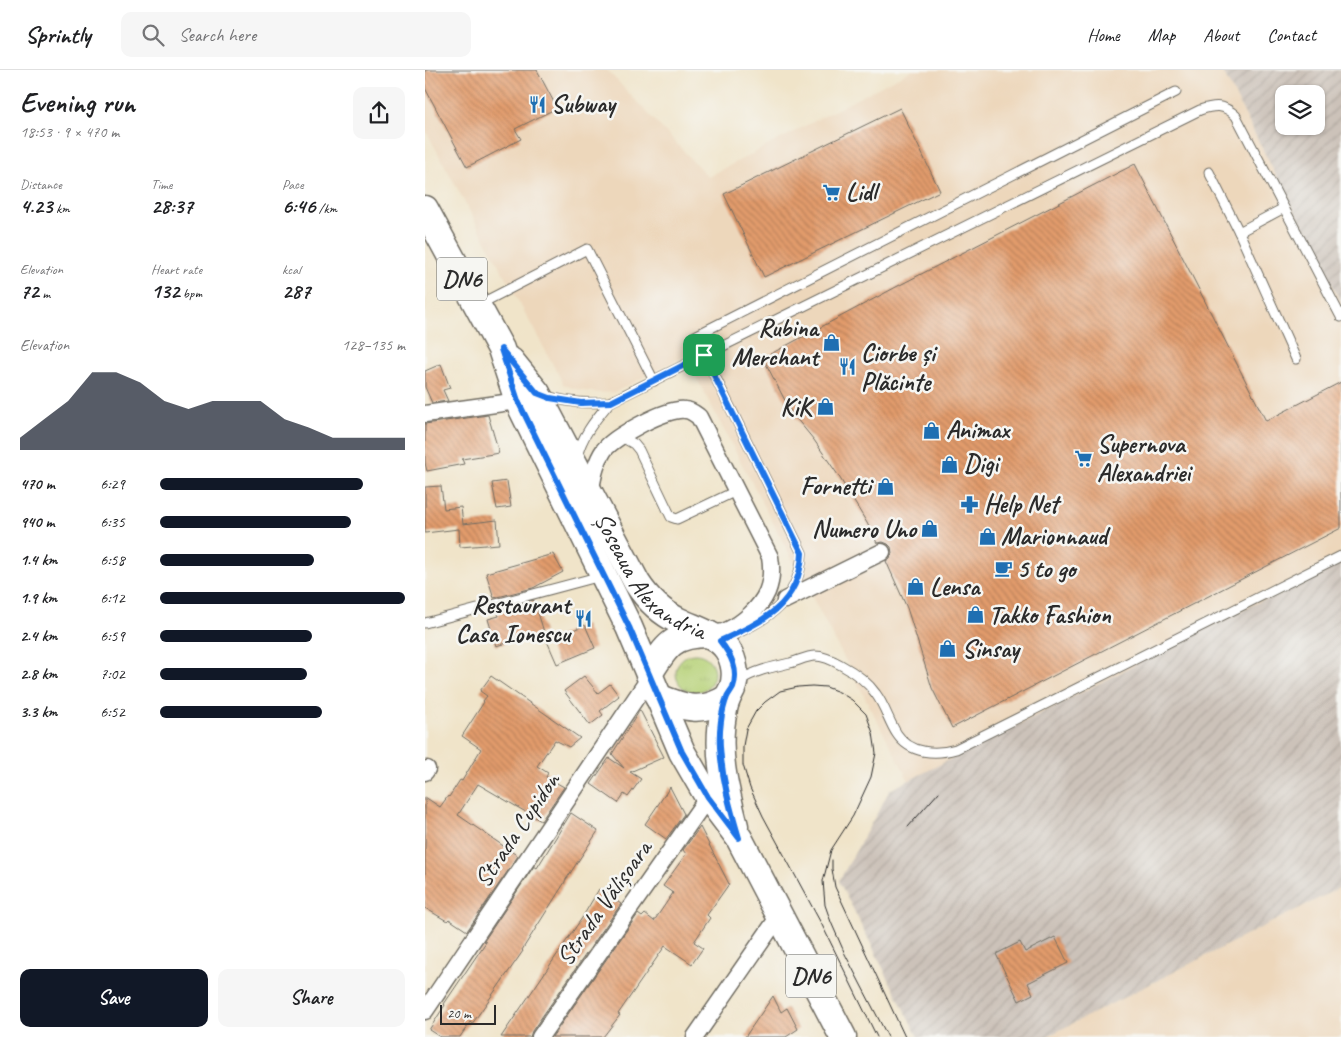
<!DOCTYPE html>
<meta charset="utf-8">
<style>
body{margin:0;font-family:Caveat,sans-serif;background:#f6f6f6;color:#202124;height:100vh;display:flex;flex-direction:column;font-size:19px;white-space:nowrap}
*{box-sizing:border-box;margin:0}
p{font-size:16px;color:#757577}
.icon{flex:none;width:28px;height:28px;fill:none;stroke:currentColor;stroke-width:2;stroke-linecap:round;stroke-linejoin:round}
.map{position:relative;flex:1;overflow:hidden}
.details{display:flex;flex-direction:column;background:#fff;width:425px}
.details>*{flex:none}
.fabs{position:absolute;left:850px;top:15px;display:grid;gap:10px}
.fabs a{display:grid;place-items:center;width:50px;height:50px;border-radius:10px;background:#fff;box-shadow:0 1px 4px #0004;font-size:25px}
.scale{position:absolute;left:15px;bottom:12px;width:56px;box-sizing:border-box;padding-left:5px;border:2px solid #2b2b2b;border-top:0;font-size:14px;line-height:18px;white-space:nowrap;color:#2b2b2b;-webkit-text-stroke:4px #f6f6f2;paint-order:stroke}
.pin{position:absolute;display:grid;place-items:center;width:42px;height:42px;color:#fff;margin:-21px;border-radius:10px;box-shadow:0 2px 8px #0006}
.round{display:grid;place-items:center;flex:none;width:52px;height:52px;border-radius:10px;background:#f6f6f6}
.head{display:flex;align-items:center;justify-content:space-between;height:85px;padding:0 20px}
h1{font-size:28px;font-weight:700;line-height:38px}
.figures{display:grid;grid-template-columns:repeat(3,1fr);gap:8px;height:85px;padding:5px 20px}
.figures div{display:grid;align-content:center}
.figures b{font-size:21px;font-weight:700}
.figures small{font-size:14px;font-weight:400}
.figures p{font-size:14px}
.chart{height:140px;padding:10px 20px}
.chart p{display:flex;justify-content:space-between}
.chart svg{width:100%;height:90px;margin-top:5px;fill:#111827;opacity:.7}
.action{display:flex;gap:10px;margin-top:auto;padding:10px 20px}
.action a{flex:1;height:58px;border-radius:10px;background:#111827;color:#fff;font-size:20px;font-weight:700;line-height:58px;text-align:center}
.action a+a{background:#f6f6f6;color:#202124}
ul{padding:0 20px;list-style:none;font-size:16px}
li{display:grid;grid-template-columns:80px 60px 1fr;align-items:center;height:38px}
li i{height:12px;border-radius:6px;background:#111827}
header{display:flex;align-items:center;gap:30px;box-sizing:border-box;height:70px;padding:0 25px;background:#fff;border-bottom:1px solid #e0e0e0}
header strong{font-size:24px}
nav{display:flex;gap:28px;margin-inline-start:auto;font-size:18px}
.search{width:350px;height:45px;background:#f6f6f6;display:flex;align-items:center;gap:12px;box-sizing:border-box;padding:0 18px;border-radius:10px;color:#757577;font-size:19px}
main{display:flex;flex:1;min-height:0}
.map>svg:first-child{display:block}
.built{fill:#edd7bb}
.industrial{fill:url(#industrial-furrows);fill-rule:evenodd}
.grass{fill:url(#grass-tufts);stroke:#707e50}
.building{fill:url(#building-back-hatch)}
.lines{fill:none;stroke-linecap:round;stroke-linejoin:round}
.lane-casing{stroke:#706c62;stroke-width:11}
.street-casing{stroke:#706c62;stroke-width:19}
.primary-casing{stroke:#706c62;stroke-width:29}
.lane{stroke:#fff;stroke-width:9}
.street{stroke:#fff;stroke-width:16}
.primary{stroke:#fff;stroke-width:26}
.tram{stroke:#2b2b2b;stroke-width:1}
.route-casing{stroke:#fff;stroke-width:10}
.route{stroke:#1a73e8;stroke-width:6}
.labels{text-anchor:middle;dominant-baseline:central;stroke-width:5;stroke-linejoin:round;paint-order:stroke}
.shield{fill:#f6f6f2;stroke:#686867;stroke-width:1}
.shield-label{font-size:24px;font-weight:bold;fill:#2b2b2b}
.poi-label{font-size:25px;font-weight:bold;fill:#2b2b2b;stroke:#f6f6f2;text-anchor:start}
.street-label{font-size:25px;fill:#2b2b2b;stroke:#f6f6f2}
</style>
<header>
<strong>Sprintly</strong>
<div class="search"><svg class="icon" aria-label="search" viewBox="0 0 24 24"><circle cx="10" cy="10" r="6"/><path d="M15 15l6 6"/></svg>Search here</div>
<nav><a>Home</a><a>Map</a><a>About</a><a>Contact</a></nav>
</header>
<main>
<section class="details">
<div class="head"><div><h1>Evening run</h1><p>18:53 · 9 × 470 m</p></div><a class="round"><svg class="icon" aria-label="share" viewBox="0 0 24 24"><path d="M12 15V3M7 8l5-5 5 5M5 13v7h14v-7"/></svg></a></div>
<div class="figures">
<div><p>Distance</p><b>4.23<small> km</small></b></div>
<div><p>Time</p><b>28:37</b></div>
<div><p>Pace</p><b>6:46<small> /km</small></b></div>
</div>
<div class="figures">
<div><p>Elevation</p><b>72<small> m</small></b></div>
<div><p>Heart rate</p><b>132<small> bpm</small></b></div>
<div><p>kcal</p><b>287</b></div>
</div>
<div class="chart"><p><span>Elevation</span>128–135 m</p>
<svg viewBox="0 0 160 44" preserveAspectRatio="none"><path d="M0 44V38L10 29L20 20L30 6L40 6L50 11L60 20L70 24L80 20L90 20L100 20L110 29L120 33L130 38L140 38L150 38L160 38V44z"/></svg>
</div>
<ul>
<li><b>470 m</b>6:29<i style="width:83%"></i></li>
<li><b>940 m</b>6:35<i style="width:78%"></i></li>
<li><b>1.4 km</b>6:58<i style="width:63%"></i></li>
<li><b>1.9 km</b>6:12<i style="width:100%"></i></li>
<li><b>2.4 km</b>6:59<i style="width:62%"></i></li>
<li><b>2.8 km</b>7:02<i style="width:60%"></i></li>
<li><b>3.3 km</b>6:52<i style="width:66%"></i></li>
</ul>
<div class="action"><a>Save</a><a>Share</a></div>
</section>
<div class="map">
<svg width="916" height="967" viewBox="0 0 916 967">
<defs>
<pattern id="industrial-furrows" width="10" height="10" patternUnits="userSpaceOnUse" patternTransform="scale(1.25)"><rect width="10" height="10" fill="#ccc2b9"/><path d="M-1 1l2-2M0 10L10 0M9 11l2-2" fill="none" stroke="#afa79f"/></pattern>
<pattern id="grass-tufts" width="24" height="20" patternUnits="userSpaceOnUse" patternTransform="scale(1.25)"><rect width="24" height="20" fill="#b6d176"/><path d="M3 7l-1-3M5 7V3M7 7l1-3M15 17l-1-3M17 17v-4M19 17l1-3" fill="none" stroke="#9db466"/></pattern>
<pattern id="building-back-hatch" width="6" height="6" patternUnits="userSpaceOnUse" patternTransform="scale(1.25)"><rect width="6" height="6" fill="#e29b6c"/><path d="M-1 5l2 2M0 0l6 6M5-1l2 2" fill="none" stroke="#b77f59"/></pattern>
</defs>
<rect width="100%" height="100%" fill="#f6f6f2"/>
<filter id="ink" filterUnits="userSpaceOnUse"><feTurbulence type="fractalNoise" baseFrequency=".02" numOctaves="2"/><feDisplacementMap in="SourceGraphic" scale="10" xChannelSelector="R" yChannelSelector="G"/><feConvolveMatrix kernelMatrix="1 2 1 2 8 2 1 2 1" color-interpolation-filters="sRGB"/></filter>
<filter id="wash" filterUnits="userSpaceOnUse"><feTurbulence type="fractalNoise" baseFrequency=".0096" numOctaves="4" result="noise"/><feDisplacementMap in="SourceGraphic" scale="20" xChannelSelector="R" yChannelSelector="G"/><feGaussianBlur stdDeviation="1.12" result="paint"/><feColorMatrix in="noise" values="0 0 0 0 0 0 0 0 0 0 0 0 0 0 0 0 0 1.4 0 .05"/><feComposite in="paint" operator="in"/></filter>
<g filter="url(#wash)">
<rect width="100%" height="100%" fill="#f0e4c9"/>
<g class="built">
<polygon points="0,0 182,0 283,107 487,0 797,0 916,232 916,490 484,711 260,286 190,322 174,323 154,320 139,315 0,59"/>
<polygon points="916,817 916,967 621,967"/>
</g>
<g class="industrial">
<path d="M797,0h119v232zM859,24h32v32h-32z"/>
<polygon points="916,490 916,817 621,967 493,967 414,811 465,720"/>
</g>
<circle class="grass" cx="270" cy="603" r="19"/>
<g id="blocks">
<g class="building">
<polygon points="0,0 112,0 132,38 90,59 96,69 42,97 0,18"/>
<polygon points="475,38 515,121 339,207 299,124"/>
<polygon points="710,94 841,351 916,312 916,458 527,658 507,618 494,576 482,538 461,491 465,488 467,483 466,477 463,474 458,472 452,473 442,453 413,405 389,370 366,342 338,288 473,216"/>
<polygon points="16,294 25,318 18,320 23,331 7,333 0,317 0,301"/>
<polygon points="63,345 74,383 37,389 39,394 2,401 0,393 0,354"/>
<polygon points="82,411 86,437 72,439 67,413"/>
<polygon points="16,416 19,439 36,437 38,454 72,450 74,474 35,477 34,459 0,463 0,417"/>
<polygon points="128,484 138,502 108,518 69,528 61,503"/>
<polygon points="109,530 119,562 71,576 63,549 74,546 72,540"/>
<polygon points="160,555 170,578 132,594 122,571"/>
<polygon points="66,606 155,668 144,677 130,670 112,696 123,703 121,707 139,717 116,751 53,714 33,745 93,786 42,861 24,849 22,851 0,838 0,727 15,737 23,726 24,727 35,710 37,711 56,679 37,666 59,632 58,631 62,626 55,621"/>
<polygon points="159,606 173,623 185,614 194,626 175,641 178,645 165,655 139,621"/>
<polygon points="215,640 239,687 205,702 216,709 203,727 199,724 193,733 166,714 184,688 199,698 187,684"/>
<polygon points="245,717 259,744 241,769 220,754"/>
<polygon points="146,743 173,761 140,811 140,812 97,880 98,881 47,954 45,952 35,967 15,967 4,960 20,935 19,934 61,872 59,871 109,796 112,798"/>
<polygon points="275,757 304,814 282,845 285,848 269,872 278,878 267,894 240,876 193,944 195,945 178,967 127,967 213,844 217,847 220,844 229,851 248,823 238,816 261,784 258,780"/>
<polygon points="174,819 196,834 107,961 105,967 76,967 157,848"/>
<polygon points="630,867 643,893 603,913 608,924 594,931 571,884 595,872 600,882"/>
<polygon points="348,926 356,942 362,938 373,959 361,967 320,967"/>
</g>
</g>
</g>
<g filter="url(#ink)">
<use href="#blocks" fill-opacity="0" stroke="#706c62" stroke-width="1"/>
<g class="lines">
<defs>
<g id="lane">
<polyline points="784,102 814,162"/>
<polyline points="859,138 814,162 871,289"/>
<polyline points="55,234 162,179 229,311"/>
<path d="M119,325c22,8 44,9 66,7l590,-292c15,-5 24,-6 36,6l105,201"/>
<polyline points="195,366 209,374 214,380 246,447 252,449 311,421"/>
<path d="M152,387c5,-22 19,-38 33,-55"/>
<polyline points="0,553 176,506"/>
<path d="M310,564c37,-17 65,-37 67,-81l-107,-217 481,-244"/>
<path d="M314,611c15,-10 33,-14 51,-18 8,-2 17,-7 25,-7 8,0 19,5 26,9 13,7 26,16 35,29 9,12 13,28 21,40 13,20 39,21 59,15l385,-193"/>
</g>
<g id="street">
<polyline points="0,344 93,331"/>
<path d="M165,423c3,-15 5,-30 14,-43 11,-14 64,-43 81,-40 6,0 10,4 14,7l71,140c2,12 2,23 -3,35 -7,16 -24,31 -39,38 -6,3 -13,4 -20,4"/>
<polyline points="360,530 457,482"/>
<polyline points="0,702 2,699"/>
<polyline points="0,941 225,607"/>
<polyline points="115,967 283,727"/>
<polyline points="270,967 354,846"/>
</g>
<g id="primary">
<polyline points="0,139 76,279 93,331 204,557 257,682 283,727 314,768 418,967"/>
<path id="s1" d="M86,291l26,32 100,190c11,17 23,29 42,38 16,8 37,13 48,28 8,12 10,28 5,40 -4,8 -7,13 -8,21 -9,40 1,78 11,116"/>
<path d="M224,604c17,-28 24,-40 59,-40"/>
<path d="M233,627c27,11 43,17 69,1"/>
</g>
</defs>
<use href="#lane" class="lane-casing"/>
<use href="#street" class="street-casing"/>
<use href="#primary" class="primary-casing"/>
<use href="#lane" class="lane"/>
<use href="#street" class="street"/>
<use href="#primary" class="primary"/>
<g class="tram">
<polyline points="483,757 514,722"/>
<polyline points="407,790 407,799 410,817 480,967"/>
<polyline points="452,967 397,855 338,746 325,718 318,695 318,676 321,659 331,641 340,632 355,621 373,617 387,616 401,617 414,622 427,630 441,644 448,663 451,683 446,707 428,746 406,780 398,811 400,835 406,852 420,884 463,967"/>
</g>
</g>
</g>
<g class="lines" filter="url(#ink)">
<defs>
<path id="route" d="M76,279l36,44 13,5 31,5 30,-1 93,-47 98,198c-2,52 -40,69 -82,88 11,14 19,29 13,46 -2,4 -5,7 -6,10 -6,15 -8,35 -7,50 2,32 10,61 19,91l-31,-41 -26,-45 -53,-125 -111,-226z"/>
</defs>
<use href="#route" class="route-casing"/>
<use href="#route" class="route"/>
</g>
<defs>
<symbol id="restaurant-bare" viewBox="-9 -9 18 18"><path d="M-5-6h1v4h1v-4h1v4h1v-4h1v5L-1.5 .5V6h-2V.5L-5-1ZM5-6V6H3V1.5H1.5Q1.5-4 5-6Z" fill="#1f6fb2" stroke="#f6f6f2" stroke-width="2.5" paint-order="stroke"/></symbol>
<symbol id="supermarket-bare" viewBox="-9 -9 18 18"><path d="M-6-5.5h2.5l.6 2H6L4.5 2H-2.5L-4.4-4H-6ZM-1.5 3.2a1.3 1.3 0 1 0 .1 0ZM3 3.2a1.3 1.3 0 1 0 .1 0Z" fill="#1f6fb2" stroke="#f6f6f2" stroke-width="2.5" paint-order="stroke"/></symbol>
<symbol id="shop-bare" viewBox="-9 -9 18 18"><path d="M-5-2.5h2.3a2.7 3.5 0 0 1 5.4 0H5L5.5 6h-11ZM-1.5-2.5h3a1.5 2.3 0 0 0-3 0Z" fill="#1f6fb2" stroke="#f6f6f2" stroke-width="2.5" paint-order="stroke"/></symbol>
<symbol id="pharmacy-bare" viewBox="-9 -9 18 18"><path d="M-2-6h4v4h4v4h-4v4h-4v-4h-4v-4h4Z" fill="#1f6fb2" stroke="#f6f6f2" stroke-width="2.5" paint-order="stroke"/></symbol>
<symbol id="cafe-bare" viewBox="-9 -9 18 18"><path d="M-5.5-4.5H6V0H3Q3 3.5 0 3.5H-2.5Q-5.5 3.5-5.5 0ZM3-3.2v2h1.7v-2ZM-6 4.5H4V6H-6Z" fill="#1f6fb2" stroke="#f6f6f2" stroke-width="2.5" paint-order="stroke"/></symbol>
</defs>
<g fill-rule="evenodd">
<use href="#restaurant-bare" x="100" y="22" width="25" height="25"/>
<use href="#supermarket-bare" x="394" y="110" width="25" height="25"/>
<use href="#shop-bare" x="394" y="260" width="25" height="25"/>
<use href="#restaurant-bare" x="410" y="284" width="25" height="25"/>
<use href="#shop-bare" x="388" y="324" width="25" height="25"/>
<use href="#shop-bare" x="494" y="348" width="25" height="25"/>
<use href="#supermarket-bare" x="646" y="376" width="25" height="25"/>
<use href="#shop-bare" x="512" y="382" width="25" height="25"/>
<use href="#shop-bare" x="448" y="404" width="25" height="25"/>
<use href="#pharmacy-bare" x="532" y="422" width="25" height="25"/>
<use href="#shop-bare" x="492" y="446" width="25" height="25"/>
<use href="#shop-bare" x="550" y="454" width="25" height="25"/>
<use href="#cafe-bare" x="566" y="486" width="25" height="25"/>
<use href="#shop-bare" x="478" y="504" width="25" height="25"/>
<use href="#shop-bare" x="538" y="532" width="25" height="25"/>
<use href="#restaurant-bare" x="146" y="536" width="25" height="25"/>
<use href="#shop-bare" x="510" y="566" width="25" height="25"/>
</g>
<g class="labels">
<g class="shield">
<rect x="12" y="187.5" width="50" height="43" rx="4"/>
<rect x="361" y="884.5" width="50" height="43" rx="4"/>
</g>
<g class="shield-label">
<text x="37" y="209">DN6</text>
<text x="386" y="906">DN6</text>
</g>
<g class="poi-label">
<text x="126" y="34">Subway</text>
<text x="421" y="122">Lidl</text>
<text x="393" y="258" text-anchor="end">Rubina<tspan x="393" dy="29">Merchant</tspan></text>
<text x="436" y="283">Ciorbe și<tspan x="436" dy="29">Plăcinte</tspan></text>
<text x="386" y="337" text-anchor="end">KiK</text>
<text x="521" y="360">Animax</text>
<text x="672" y="374">Supernova<tspan x="672" dy="29">Alexandriei</tspan></text>
<text x="539" y="394">Digi</text>
<text x="446" y="416" text-anchor="end">Fornetti</text>
<text x="559" y="434">Help Net</text>
<text x="491" y="459" text-anchor="end">Numero Uno</text>
<text x="576" y="466">Marionnaud</text>
<text x="592" y="499">5 to go</text>
<text x="505" y="517">Lensa</text>
<text x="145" y="535" text-anchor="end">Restaurant<tspan x="145" dy="29">Casa Ionescu</tspan></text>
<text x="564" y="545">Takko Fashion</text>
<text x="537" y="579">Sinsay</text>
</g>
<g class="street-label">
<text stroke="none"><textPath href="#s1" startOffset="260">Șoseaua Alexandria</textPath></text>
<text transform="translate(92 760) rotate(-56)">Strada Cupidon</text>
<text transform="translate(179 833) rotate(-55)">Strada Vălișoara</text>
</g>
</g>
</svg>
<div class="fabs">
<a><svg class="icon" aria-label="layers" viewBox="0 0 24 24"><path d="M12 4l9 5-9 5-9-5zM3 14l9 5 9-5"/></svg></a>
</div>
<div class="scale">20 m</div>
<div class="pin" style="left:279px;top:285px;background:#1e9e55"><svg class="icon" aria-label="arrive" viewBox="0 0 24 24"><path d="M6 21V4h12l-3 4 3 4H6"/></svg></div>
</div>
</main>
